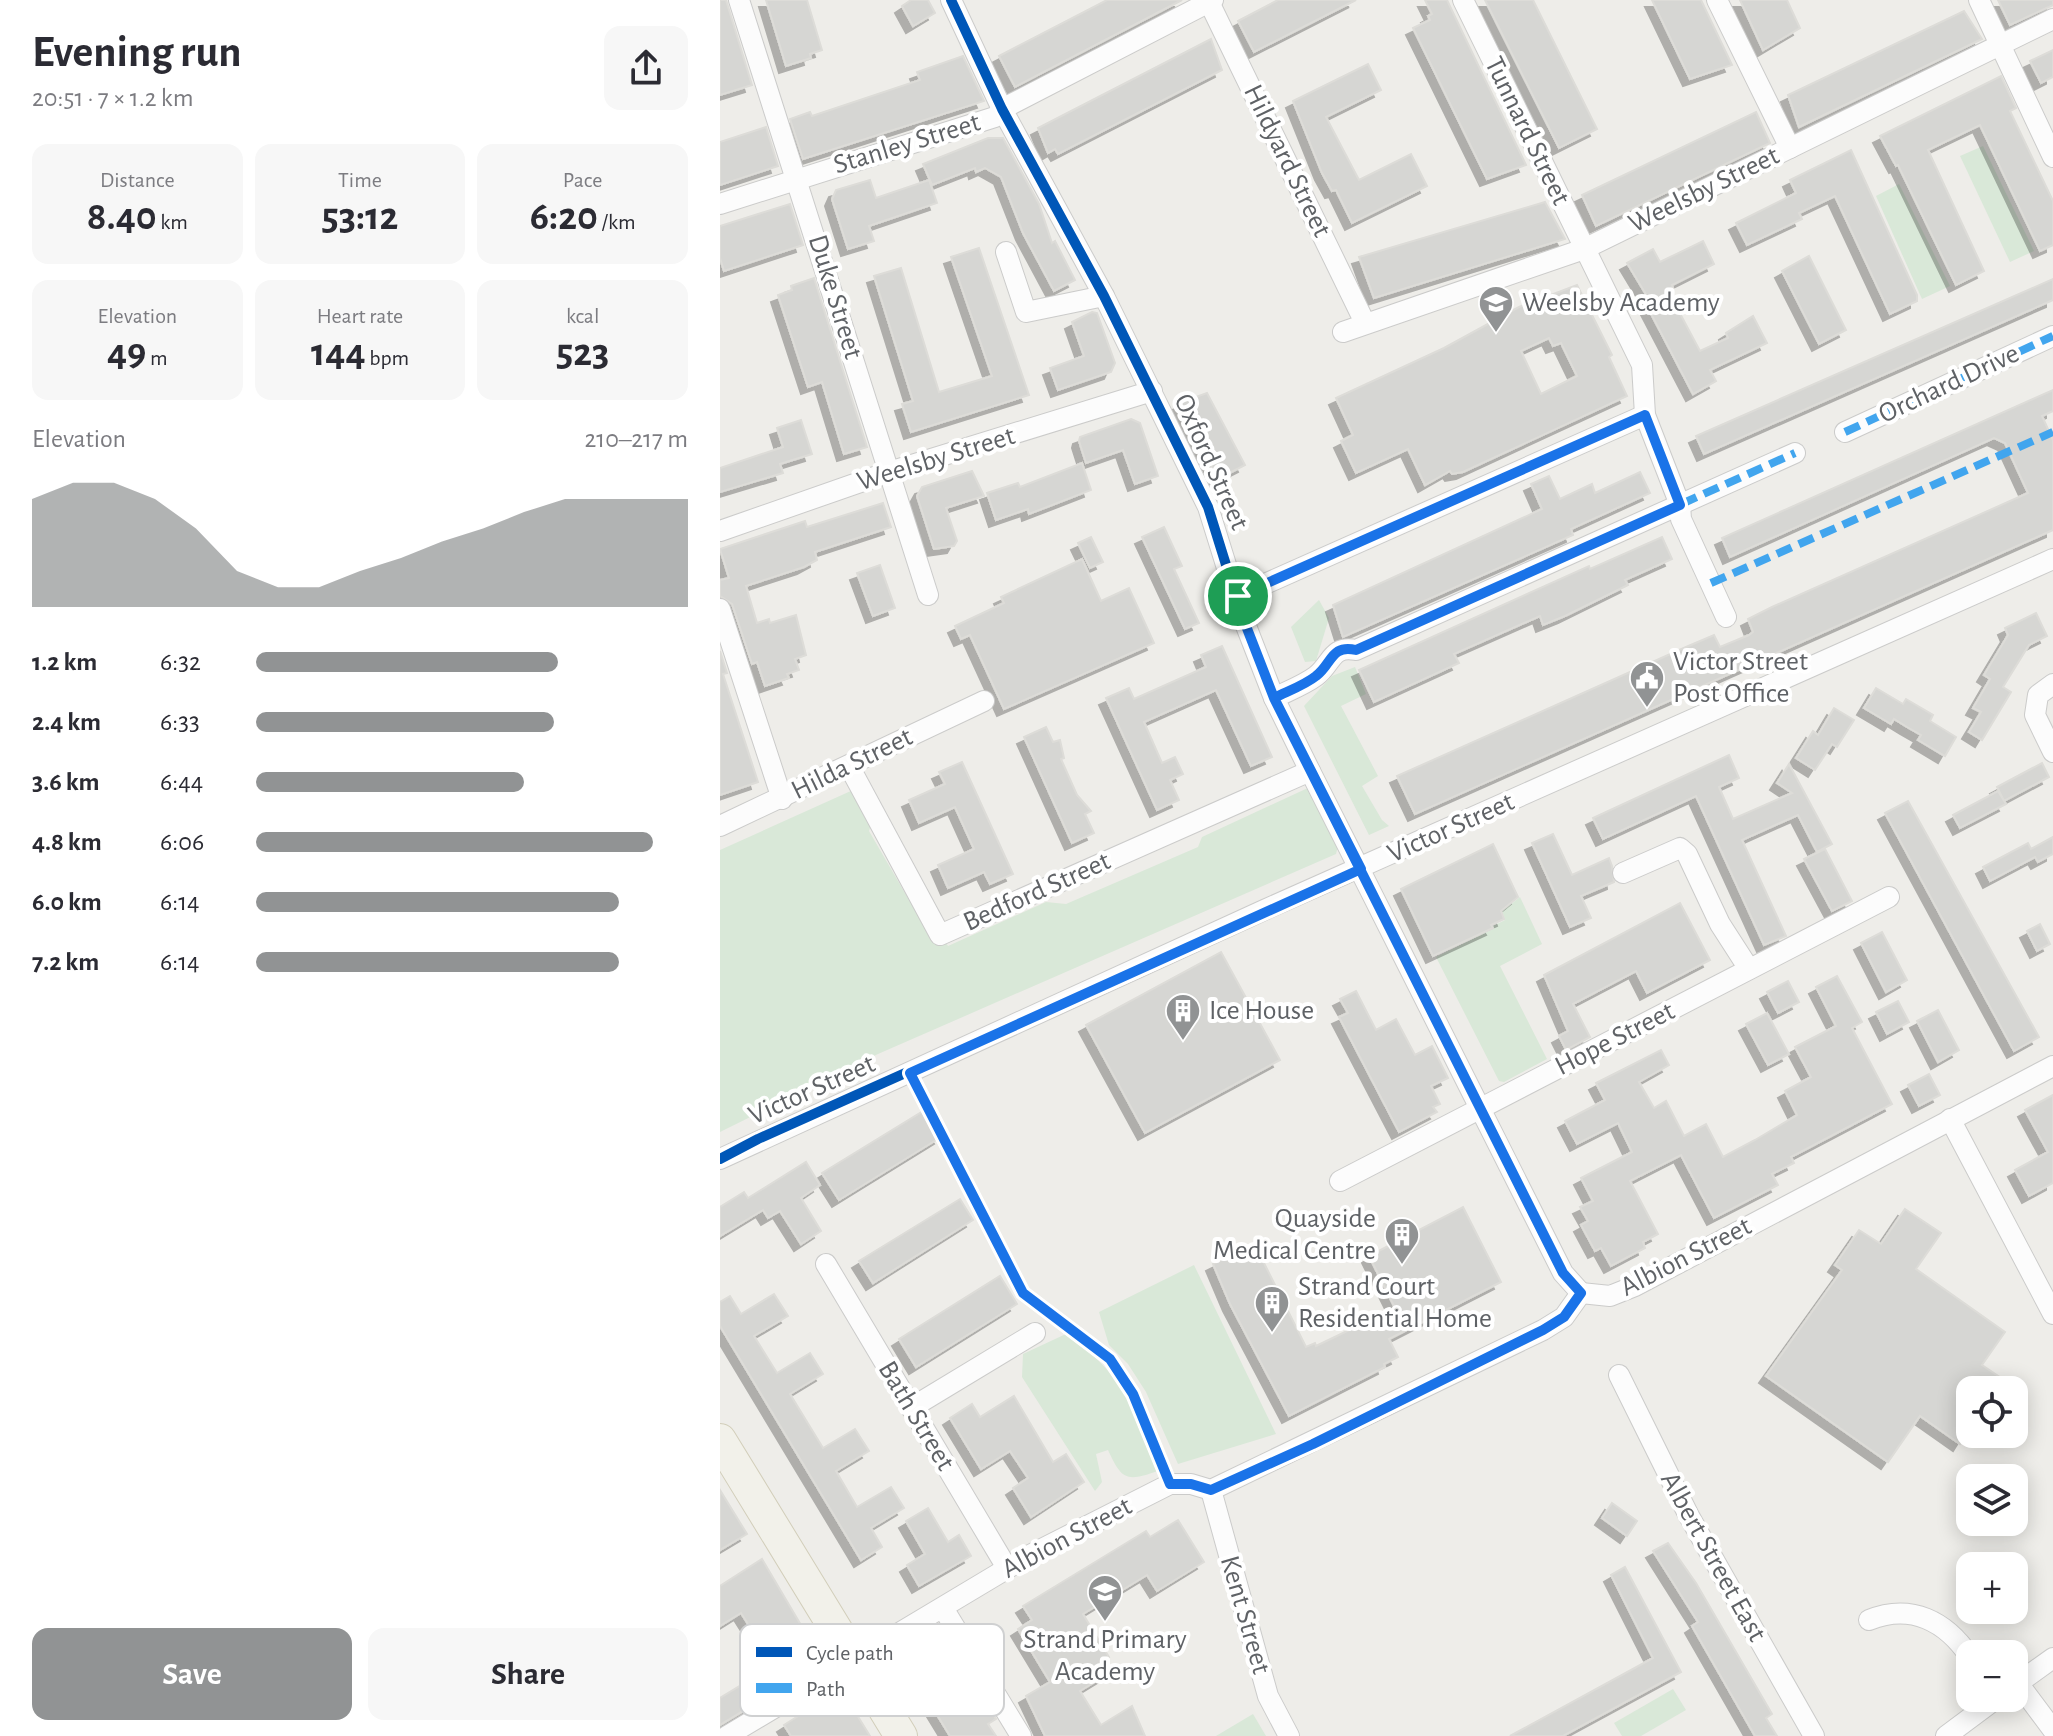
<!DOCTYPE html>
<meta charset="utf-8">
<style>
body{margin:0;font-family:"Alegreya Sans",sans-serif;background:#f7f7f7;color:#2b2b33;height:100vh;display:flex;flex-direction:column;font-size:30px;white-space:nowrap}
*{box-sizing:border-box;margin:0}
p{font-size:26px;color:#7c7c81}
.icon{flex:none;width:44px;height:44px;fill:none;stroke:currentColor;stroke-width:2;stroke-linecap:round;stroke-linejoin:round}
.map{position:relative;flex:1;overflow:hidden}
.sheet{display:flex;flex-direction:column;background:#fff;width:720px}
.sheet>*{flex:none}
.buttons{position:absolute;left:1236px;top:1376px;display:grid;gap:16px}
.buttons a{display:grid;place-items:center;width:72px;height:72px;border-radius:16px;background:#fff;box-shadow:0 4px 20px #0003;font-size:40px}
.pin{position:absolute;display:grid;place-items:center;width:68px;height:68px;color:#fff;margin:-34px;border:4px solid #fff;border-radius:50%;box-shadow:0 2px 8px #0007}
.round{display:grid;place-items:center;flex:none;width:84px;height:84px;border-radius:16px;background:#f7f7f7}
.overview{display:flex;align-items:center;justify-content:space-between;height:136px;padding:0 32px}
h1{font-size:44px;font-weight:700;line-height:60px}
.metrics{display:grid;grid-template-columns:repeat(3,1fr);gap:12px;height:136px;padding:8px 32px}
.metrics div{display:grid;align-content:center;border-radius:16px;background:#f7f7f7;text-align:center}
.metrics b{font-size:40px;font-weight:700}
.metrics small{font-size:22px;font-weight:400}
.metrics p{font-size:22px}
.chart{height:224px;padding:16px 32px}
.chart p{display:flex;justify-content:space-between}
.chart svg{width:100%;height:144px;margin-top:8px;fill:#919394;opacity:.7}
.button{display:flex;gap:16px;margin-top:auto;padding:16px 32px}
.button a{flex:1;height:92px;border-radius:16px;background:#919394;color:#fff;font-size:32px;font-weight:700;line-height:92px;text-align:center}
.button a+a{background:#f7f7f7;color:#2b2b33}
ul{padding:0 32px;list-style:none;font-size:26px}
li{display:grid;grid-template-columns:128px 96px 1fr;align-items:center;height:60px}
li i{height:20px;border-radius:10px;background:#919394}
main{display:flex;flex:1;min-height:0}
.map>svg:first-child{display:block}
.green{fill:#d9e8d8}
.building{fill:#d6d6d3;stroke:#dddcd8;stroke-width:2;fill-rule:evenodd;filter:url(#shadow)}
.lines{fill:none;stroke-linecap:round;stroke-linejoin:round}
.minor-casing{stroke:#cbcbca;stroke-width:22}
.primary-casing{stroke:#d2ceba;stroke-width:34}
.minor{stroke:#fcfcfc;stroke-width:20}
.primary{stroke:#f2f1ea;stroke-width:32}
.quiet{stroke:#41a5ee;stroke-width:8;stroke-dasharray:16 8;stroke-linecap:butt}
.cycleway-casing{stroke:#fff;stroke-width:15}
.cycleway{stroke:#0057b8;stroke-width:10}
.route-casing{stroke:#fff;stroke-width:16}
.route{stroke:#1a73e8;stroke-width:10}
.labels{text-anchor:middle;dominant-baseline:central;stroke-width:8;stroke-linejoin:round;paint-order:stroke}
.street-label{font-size:28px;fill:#5f6266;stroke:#fff}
.poi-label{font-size:28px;fill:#5f6266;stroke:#fff;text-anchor:start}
.key{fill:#fff;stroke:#cfd0d1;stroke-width:2}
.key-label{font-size:22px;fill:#5f6266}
</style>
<main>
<section class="sheet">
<div class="overview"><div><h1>Evening run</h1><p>20:51 · 7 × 1.2 km</p></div><a class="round"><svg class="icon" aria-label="share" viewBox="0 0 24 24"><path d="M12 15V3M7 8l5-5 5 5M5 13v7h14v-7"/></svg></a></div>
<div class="metrics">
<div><p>Distance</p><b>8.40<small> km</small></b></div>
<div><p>Time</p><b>53:12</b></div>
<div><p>Pace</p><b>6:20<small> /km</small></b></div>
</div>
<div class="metrics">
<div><p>Elevation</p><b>49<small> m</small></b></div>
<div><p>Heart rate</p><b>144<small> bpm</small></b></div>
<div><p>kcal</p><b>523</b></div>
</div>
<div class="chart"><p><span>Elevation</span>210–217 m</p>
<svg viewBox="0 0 160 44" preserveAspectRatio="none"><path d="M0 44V11L10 6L20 6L30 11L40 20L50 33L60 38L70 38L80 33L90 29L100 24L110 20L120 15L130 11L140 11L150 11L160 11V44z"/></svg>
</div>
<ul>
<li><b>1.2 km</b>6:32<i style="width:70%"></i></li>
<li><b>2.4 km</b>6:33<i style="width:69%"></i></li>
<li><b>3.6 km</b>6:44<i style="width:62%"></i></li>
<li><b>4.8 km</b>6:06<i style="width:92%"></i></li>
<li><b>6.0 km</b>6:14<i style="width:84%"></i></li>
<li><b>7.2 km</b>6:14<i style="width:84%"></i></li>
</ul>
<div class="button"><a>Save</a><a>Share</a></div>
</section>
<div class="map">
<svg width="1333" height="1736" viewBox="0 0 1333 1736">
<defs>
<filter id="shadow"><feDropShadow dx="-7" dy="7" stdDeviation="0" flood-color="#0004"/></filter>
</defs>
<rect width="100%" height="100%" fill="#eeede9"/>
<g class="green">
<polygon points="1263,146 1314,251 1290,262 1240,156"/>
<polygon points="1179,184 1230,286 1202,299 1156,196"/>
<polygon points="599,600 609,618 596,661 585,662 571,627"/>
<polygon points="635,667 646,694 621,706 658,776 642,786 662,820 669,826 649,835 584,706 612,676"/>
<polygon points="590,787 618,846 616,854 158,1054 0,1132 0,850 133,790 152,822 149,831 189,900 201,902 228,946 326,902 346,904 478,847 482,837"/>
<polygon points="800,897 822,944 780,966 827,1059 784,1082 779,1081 716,957 773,929 773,926 785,920 782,911"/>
<polygon points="474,1265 556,1434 458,1464 426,1392 408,1364 389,1345 379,1312"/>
<path d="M348,1333c47,40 78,75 90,138 -32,11 -36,9 -50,-21l-12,4 6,28 -7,9 -73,-114 1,-23z"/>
<polygon points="953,1689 966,1710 921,1736 902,1736 894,1723"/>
<polygon points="533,1714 546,1736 496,1736"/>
</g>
<g class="building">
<polygon points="0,0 6,0 32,85 0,95"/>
<polygon points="46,0 87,0 102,50 90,54 91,58 66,66"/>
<polygon points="191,0 208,0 215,13 193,26 182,6"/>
<polygon points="387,0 462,0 295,87 279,56"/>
<polygon points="558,0 636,0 534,52 518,21"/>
<polygon points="705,0 727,0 806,165 767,179 693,28 710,20 708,16 712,14"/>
<polygon points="765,0 813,0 877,129 839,148"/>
<polygon points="932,0 981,0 1012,65 970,79"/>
<polygon points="1020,0 1067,0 1080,28 1043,50"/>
<polygon points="1278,0 1333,0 1333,5 1290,25"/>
<polygon points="1244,11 1262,39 1079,127 1068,95"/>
<polygon points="491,39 502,70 338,154 335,149 328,153 318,128"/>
<polygon points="1333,50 1333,77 1321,83 1310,61"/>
<polygon points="243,56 264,101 83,159 70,119 90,112 92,116 200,80 197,72"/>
<polygon points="648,64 661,90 606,117 639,180 691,154 707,186 632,223 616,190 612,191 602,173 573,101"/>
<polygon points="1281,76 1296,108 1290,111 1333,201 1333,245 1320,251 1260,125 1208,150 1264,271 1236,285 1178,165 1176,166 1160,136"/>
<polygon points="1036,112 1050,143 876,226 862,195"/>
<polygon points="46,127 58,166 0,185 0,142"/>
<polygon points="268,138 283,138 319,204 332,243 335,241 355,280 334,291 303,233 281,177 265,168 256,172 255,168 212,185 203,164"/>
<polygon points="1131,150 1197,295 1197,301 1170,314 1115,196 1079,213 1082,219 1027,245 1016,223 1076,193 1070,180"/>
<polygon points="150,180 156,198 209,180 217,203 149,226 154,241 128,249 112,199 116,190"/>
<polygon points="825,202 845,239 654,298 639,257"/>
<polygon points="70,204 83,245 4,271 0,258 0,226"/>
<polygon points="983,241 994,264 952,285 953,288 948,291 980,351 1008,338 1006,333 1033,316 1047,343 990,370 996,381 973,394 928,308 933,306 907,263 933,249 940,262"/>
<polygon points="259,248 309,395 191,432 182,404 193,401 154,276 181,268 219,392 272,376 231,257"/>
<polygon points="1089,256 1126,330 1099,344 1062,271"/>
<polygon points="94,278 147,447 124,454 102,382 88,387 58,295 72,290 71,286"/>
<polygon points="1333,279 1333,300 984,454 976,436"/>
<path d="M857,285l35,70 -3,2 18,39 -164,76 -11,2 -2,-3 -25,14 -17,-36 -52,24 -15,-32 12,-6 -17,-37 108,-50 75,-41zM829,338l4,8 8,-3 16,33 -36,18 -20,-43z"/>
<polygon points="372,312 377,313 395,363 391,372 338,390 330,368 364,356 352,322"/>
<polygon points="1333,390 1333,411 1322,416 1333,440 1333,530 695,814 677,776 966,647 994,635 1000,647 1029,635 1033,632 1028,619 1052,607 1308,493 1285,443 1274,438 1010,557 1002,538"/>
<polygon points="487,393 525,465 498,479 459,403"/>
<polygon points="411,419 420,423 438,476 415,484 403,450 366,463 359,441 360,437"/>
<polygon points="81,420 92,454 60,464 63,473 0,492 0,468 63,447 57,428"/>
<polygon points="362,463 371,490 309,514 308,509 276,520 267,493 298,483 300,487"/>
<polygon points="252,471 264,496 226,508 237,541 234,546 214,549 197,496 202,487"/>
<polygon points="920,472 930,493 851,529 853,535 623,637 613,605 822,509 811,484 829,476 840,499 872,484 875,493"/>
<polygon points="163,503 171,527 95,552 97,560 84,567 26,586 37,623 49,619 50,623 76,615 86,655 75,659 79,670 67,674 69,678 45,686 37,662 32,664 12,604 0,596 0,580 9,578 0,549 85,521 87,527"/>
<polygon points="444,527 462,566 454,569 479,623 465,629 422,537"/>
<polygon points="371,537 383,562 370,568 358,543"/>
<polygon points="942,537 952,559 905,580 908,585 845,616 823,625 820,616 734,654 739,663 654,702 639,670 869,566 870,569"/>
<polygon points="362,559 381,601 409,588 434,643 284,709 250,635 241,639 235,626 284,603 281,597"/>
<polygon points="160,565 175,608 153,616 137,573"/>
<polygon points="1316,613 1327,636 1309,645 1283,687 1291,692 1262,740 1249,732 1261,712 1253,708 1270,679 1264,675 1288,635 1285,628"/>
<polygon points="502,646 552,757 531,766 496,690 424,722 442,763 455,757 463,774 450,780 459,800 437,810 386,698 409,688 414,699 486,667 481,655"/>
<polygon points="0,651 7,673 3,674 38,782 0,795"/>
<polygon points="1156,688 1183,704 1186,699 1213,715 1210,721 1236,737 1225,756 1198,740 1201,735 1187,727 1174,719 1171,724 1144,708"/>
<polygon points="1114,708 1134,720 1117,747 1112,744 1095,770 1076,758 1093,731 1098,735"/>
<polygon points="326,727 333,742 340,740 344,758 341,759 357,795 371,811 365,814 374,833 352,843 304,737"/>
<polygon points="1009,755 1019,778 999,787 1013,819 1072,793 1057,783 1069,764 1112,844 1097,852 1078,815 1022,840 1066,936 1044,945 976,796 883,839 873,818"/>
<polygon points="242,762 293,874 270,884 264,872 228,888 218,865 254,849 235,807 199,823 189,800 225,784 219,772"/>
<polygon points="1322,763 1329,777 1284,801 1277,787"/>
<polygon points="1278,791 1286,804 1240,828 1233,815"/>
<polygon points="1188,801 1319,1037 1294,1051 1165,813"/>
<polygon points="833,834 852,875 889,858 892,866 894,882 861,896 871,918 850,927 812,843"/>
<polygon points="1333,837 1333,854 1318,862 1315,857 1270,881 1263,867 1308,843 1311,849"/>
<polygon points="773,844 798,897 781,911 784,919 771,925 773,928 713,956 681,889"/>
<polygon points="1105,849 1132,901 1112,911 1084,859"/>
<polygon points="960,903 990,960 927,993 916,971 853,1004 870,1037 846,1050 839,1036 848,1031 824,975"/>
<polygon points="1320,924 1330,944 1317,951 1307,931"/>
<polygon points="1162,932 1187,980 1166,992 1141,943"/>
<polygon points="501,952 560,1060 425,1133 366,1025"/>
<polygon points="1117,976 1142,1022 1132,1028 1172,1104 1071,1157 1074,1163 1052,1174 1058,1185 994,1218 961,1155 910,1181 938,1234 923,1242 925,1248 891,1266 881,1248 875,1251 861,1225 868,1221 860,1207 873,1201 861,1178 912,1152 898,1123 857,1144 845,1121 885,1100 876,1083 941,1050 949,1065 919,1082 934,1108 946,1101 964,1136 986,1124 1003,1157 1035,1140 1077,1115 1065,1091 1091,1077 1075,1047 1116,1026 1096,987"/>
<polygon points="1068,981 1079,1002 1058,1013 1047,992"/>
<polygon points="636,991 656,1030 676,1019 695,1055 712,1046 728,1078 711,1086 720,1104 713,1107 717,1112 679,1132 619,1017 628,1013 620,999"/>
<polygon points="1178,1001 1189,1022 1167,1034 1156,1012"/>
<polygon points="1218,1010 1239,1050 1218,1062 1197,1021"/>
<polygon points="1047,1013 1069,1054 1048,1065 1026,1024"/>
<polygon points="1209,1074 1220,1095 1199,1106 1188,1085"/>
<polygon points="1333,1095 1333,1183 1309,1196 1295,1170 1328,1152 1305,1110"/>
<polygon points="205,1110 221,1137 119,1200 102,1173"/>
<polygon points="86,1162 100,1185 81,1198 101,1231 81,1244 60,1211 48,1218 43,1210 0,1236 0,1207 24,1192 28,1198"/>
<polygon points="240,1199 253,1220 153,1283 139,1261"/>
<polygon points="743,1207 781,1282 669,1339 678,1357 664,1364 665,1367 569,1416 510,1304 493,1264 519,1251 523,1258 538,1251 586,1347 595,1343 596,1346 675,1308 649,1256"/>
<polygon points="1185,1209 1221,1233 1196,1269 1285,1332 1262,1365 1299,1390 1250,1390 1250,1428 1240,1444 1200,1416 1168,1462 1046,1376 1122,1270 1115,1265 1139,1230 1161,1244"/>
<polygon points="280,1276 297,1304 196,1367 179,1339"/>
<polygon points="54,1294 68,1316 34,1336 57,1373 90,1353 103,1374 70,1394 103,1448 135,1429 149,1451 116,1471 137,1507 171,1487 184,1508 151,1528 162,1547 141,1560 0,1326 0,1302 10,1296 21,1314"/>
<polygon points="294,1396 333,1462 346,1454 364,1482 311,1517 293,1488 308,1478 290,1451 261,1469 230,1418 252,1404 260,1417"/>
<polygon points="0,1490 27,1534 0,1550"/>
<polygon points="892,1503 917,1521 907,1536 882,1518"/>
<polygon points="208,1508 228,1542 239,1535 251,1556 199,1586 187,1565 205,1554 186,1521"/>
<polygon points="458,1520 484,1562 437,1591 427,1575 363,1614 389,1657 383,1660 391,1672 360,1691 381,1725 412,1706 425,1736 325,1736 306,1696 330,1682 298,1629 312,1620 303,1606 426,1531 430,1537"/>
<polygon points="948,1543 976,1583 1052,1714 1046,1718 1057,1736 1035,1736 972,1626 978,1622 933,1551"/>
<polygon points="42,1559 98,1654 94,1668 0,1725 0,1698 49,1668 45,1662 50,1659 21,1613 0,1626 0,1586"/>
<polygon points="905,1567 961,1672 843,1736 790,1736 933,1658 891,1575"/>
<polygon points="242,1679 254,1698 260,1694 276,1719 268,1724 276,1736 230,1736 208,1700"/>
<polygon points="121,1689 150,1736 71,1736 64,1725"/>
</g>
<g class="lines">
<defs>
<g id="minor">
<polyline points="19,0 208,595"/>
<polyline points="231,0 282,109 384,296 488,507 521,613 554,698 590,771 843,1273 861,1293"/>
<polyline points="488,0 645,323"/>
<polyline points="743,0 922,365 925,415 960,505 961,519 1006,617"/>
<polyline points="997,0 1070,148"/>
<polyline points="1259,0 1333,157"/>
<polyline points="0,204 275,117 282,109 493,0"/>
<polyline points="286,252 306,312 384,296"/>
<polyline points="623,332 864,249 1333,19"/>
<polyline points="1125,432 1333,336"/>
<polyline points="0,531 169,472 432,391"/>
<polyline points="518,596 925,415"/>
<polyline points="0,609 62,799"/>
<polyline points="1333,684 1318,695 1315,715 1333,752"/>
<path d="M554,698c14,-7 30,-13 42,-22 16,-12 15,-31 40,-26l439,-197"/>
<polyline points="129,766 220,935 590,771"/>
<polyline points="0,826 264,701"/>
<polyline points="903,873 960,848 967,854 1000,924 1029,969"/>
<polyline points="1230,1119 1333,1314"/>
<polyline points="0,1159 544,910 1333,559"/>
<polyline points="620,1181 1169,897"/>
<polyline points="106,1264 287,1568"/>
<polyline points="861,1293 890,1296 915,1286 1333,1066"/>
<polyline points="899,1375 969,1516 1094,1736"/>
<polyline points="191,1408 315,1333"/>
<polyline points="491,1490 548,1696 569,1736"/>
<polyline points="223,1608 301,1736"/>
<path d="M1149,1620c42,-17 77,1 101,37"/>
<polyline points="1298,1683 1333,1730"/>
<polyline points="1294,1686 1333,1658"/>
<polyline points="7,1736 308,1556 450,1484 471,1484 491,1490 823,1330 844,1317 861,1293"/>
<polyline points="1226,1736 1277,1698"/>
</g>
<polyline id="primary" points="0,1440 181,1736"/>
</defs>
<use href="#minor" class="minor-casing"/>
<use href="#primary" class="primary-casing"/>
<use href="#minor" class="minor"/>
<use href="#primary" class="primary"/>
<g class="quiet">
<polyline points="1125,432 1333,336"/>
<polyline points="991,583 1333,432"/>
<path d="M554,698c14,-7 30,-13 42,-22 16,-12 15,-31 40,-26l439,-197"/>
</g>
<defs>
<g id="cycleway">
<polyline points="231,0 282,109 384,296 488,507 521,613 554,698 590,771 843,1273 861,1293"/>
<polyline points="190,1073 303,1293 390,1359 413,1394 450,1484"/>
<polyline points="0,1159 38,1139 641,869"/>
</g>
</defs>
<use href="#cycleway" class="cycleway-casing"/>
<use href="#cycleway" class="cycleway"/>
</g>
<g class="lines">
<defs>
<path id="route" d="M518,596l3,17 33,85 87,171 -451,204 113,220 87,66 23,35 37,90h21l20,6 102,-46 230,-114 21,-13 17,-24 -18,-20 -289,-575c14,-7 31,-13 42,-22 16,-12 15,-32 40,-26l324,-145 -35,-90 -407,181"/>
</defs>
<use href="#route" class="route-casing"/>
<use href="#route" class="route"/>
</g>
<defs>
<symbol id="school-pin" viewBox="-11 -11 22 30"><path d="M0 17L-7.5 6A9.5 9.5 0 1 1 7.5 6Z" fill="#919394" stroke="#fff"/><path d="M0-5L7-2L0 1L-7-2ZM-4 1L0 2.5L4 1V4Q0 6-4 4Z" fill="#fff"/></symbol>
<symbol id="civic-pin" viewBox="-11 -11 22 30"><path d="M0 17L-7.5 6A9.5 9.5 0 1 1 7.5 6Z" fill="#919394" stroke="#fff"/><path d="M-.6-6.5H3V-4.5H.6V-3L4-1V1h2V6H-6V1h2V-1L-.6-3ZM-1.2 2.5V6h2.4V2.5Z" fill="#fff"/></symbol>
<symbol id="building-pin" viewBox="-11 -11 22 30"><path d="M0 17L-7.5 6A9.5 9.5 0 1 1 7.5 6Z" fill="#919394" stroke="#fff"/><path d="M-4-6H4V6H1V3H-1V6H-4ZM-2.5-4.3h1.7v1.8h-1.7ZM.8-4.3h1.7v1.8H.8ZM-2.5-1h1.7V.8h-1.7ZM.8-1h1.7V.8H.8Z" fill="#fff"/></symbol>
</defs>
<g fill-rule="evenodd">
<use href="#school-pin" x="756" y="283" width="40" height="54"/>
<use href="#civic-pin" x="907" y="658" width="40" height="54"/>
<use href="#building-pin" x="443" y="991" width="40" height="54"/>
<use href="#building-pin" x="662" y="1215" width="40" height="54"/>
<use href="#building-pin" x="532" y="1283" width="40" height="54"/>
<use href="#school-pin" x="365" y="1572" width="40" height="54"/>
</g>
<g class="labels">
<g class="street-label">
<text transform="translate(807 131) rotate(64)">Tunnard Street</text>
<text transform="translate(187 144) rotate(-17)">Stanley Street</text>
<text transform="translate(567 161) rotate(64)">Hildyard Street</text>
<text transform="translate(984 190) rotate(-26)">Weelsby Street</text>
<text transform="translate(115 297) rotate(73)">Duke Street</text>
<text transform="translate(1229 384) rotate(-25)">Orchard Drive</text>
<text transform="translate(216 459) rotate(-17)">Weelsby Street</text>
<text transform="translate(491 462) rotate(66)">Oxford Street</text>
<text transform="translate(132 764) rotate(-26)">Hilda Street</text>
<text transform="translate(731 828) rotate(-24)">Victor Street</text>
<text transform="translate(317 892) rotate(-24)">Bedford Street</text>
<text transform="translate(895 1039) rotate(-27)">Hope Street</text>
<text transform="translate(92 1090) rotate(-24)">Victor Street</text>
<text transform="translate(966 1257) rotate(-27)">Albion Street</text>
<text transform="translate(196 1416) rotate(59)">Bath Street</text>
<text transform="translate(347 1538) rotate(-28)">Albion Street</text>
<text transform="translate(993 1557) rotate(61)">Albert Street East</text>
<text transform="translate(525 1615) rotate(74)">Kent Street</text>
</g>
<g class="poi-label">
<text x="802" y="303">Weelsby Academy</text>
<text x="953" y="662">Victor Street<tspan x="953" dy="32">Post Office</tspan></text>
<text x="489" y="1011">Ice House</text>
<text x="656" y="1219" text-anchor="end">Quayside<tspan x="656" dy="32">Medical Centre</tspan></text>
<text x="578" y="1287">Strand Court<tspan x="578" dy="32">Residential Home</tspan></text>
<text x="385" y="1640" text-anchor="middle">Strand Primary<tspan x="385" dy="32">Academy</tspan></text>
</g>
</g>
<rect x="20" y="1624" width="264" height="92" rx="12" class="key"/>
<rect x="36" y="1647" width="36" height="10" fill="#0057b8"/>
<rect x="36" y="1683" width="36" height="10" fill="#41a5ee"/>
<g class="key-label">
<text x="86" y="1660">Cycle path</text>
<text x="86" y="1696">Path</text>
</g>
</svg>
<div class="buttons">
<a><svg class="icon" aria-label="locate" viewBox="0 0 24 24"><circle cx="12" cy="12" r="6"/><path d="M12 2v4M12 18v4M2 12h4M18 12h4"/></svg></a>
<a><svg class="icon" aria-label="layers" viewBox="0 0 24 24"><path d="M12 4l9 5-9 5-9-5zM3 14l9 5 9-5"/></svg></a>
<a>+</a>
<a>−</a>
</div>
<div class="pin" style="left:518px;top:596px;background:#1e9e55"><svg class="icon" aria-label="arrive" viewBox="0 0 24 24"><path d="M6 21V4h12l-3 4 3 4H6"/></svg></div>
</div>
</main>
